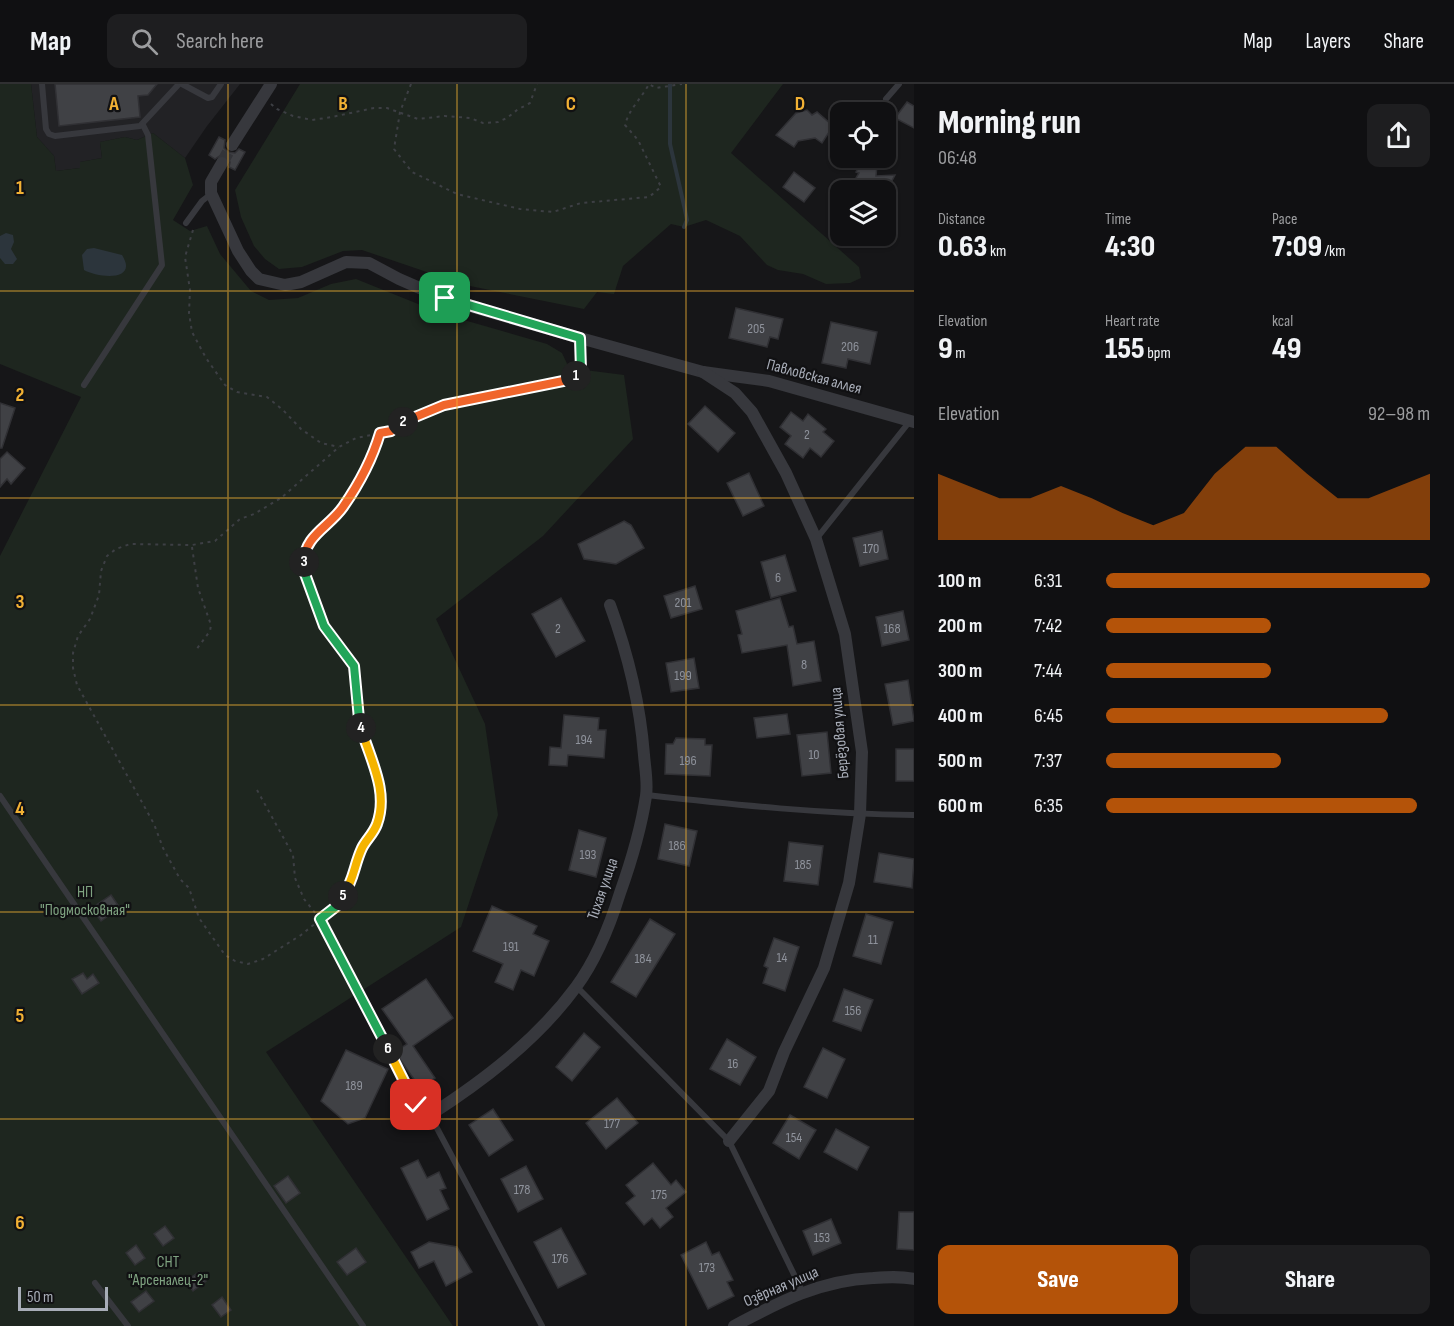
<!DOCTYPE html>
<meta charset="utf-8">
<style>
body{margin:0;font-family:"Sofia Sans Condensed",sans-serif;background:#1e1e20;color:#f1f3f6;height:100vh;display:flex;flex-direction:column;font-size:22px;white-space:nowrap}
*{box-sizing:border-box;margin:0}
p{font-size:20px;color:#9c9d9f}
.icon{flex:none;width:33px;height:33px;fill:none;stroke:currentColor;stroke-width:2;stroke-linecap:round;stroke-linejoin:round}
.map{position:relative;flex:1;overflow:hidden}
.side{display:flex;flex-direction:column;background:#101012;width:540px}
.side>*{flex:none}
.fabs{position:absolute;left:830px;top:18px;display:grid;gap:12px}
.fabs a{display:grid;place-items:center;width:66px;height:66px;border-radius:12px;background:#101012;box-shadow:0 2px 4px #0004,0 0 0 2px #303032;font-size:30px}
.scale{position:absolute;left:18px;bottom:15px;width:90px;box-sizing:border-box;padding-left:6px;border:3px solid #a8adb8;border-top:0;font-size:16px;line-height:21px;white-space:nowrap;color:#a8adb8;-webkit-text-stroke:4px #111113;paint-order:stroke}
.pin{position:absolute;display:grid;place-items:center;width:51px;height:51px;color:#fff;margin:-26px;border-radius:12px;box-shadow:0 3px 9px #0006}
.km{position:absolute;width:30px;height:30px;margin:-15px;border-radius:50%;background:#222;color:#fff;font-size:16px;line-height:30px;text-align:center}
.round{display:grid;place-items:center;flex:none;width:63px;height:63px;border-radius:12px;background:#1e1e20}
.summary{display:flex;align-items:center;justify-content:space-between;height:102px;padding:0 24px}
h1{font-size:33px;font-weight:800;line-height:45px}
.stats{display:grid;grid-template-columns:repeat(3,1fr);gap:9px;height:102px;padding:6px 24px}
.stats div{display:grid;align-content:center}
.stats b{font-size:30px;font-weight:800}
.stats small{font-size:16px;font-weight:400}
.stats p{font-size:16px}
.chart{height:168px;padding:12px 24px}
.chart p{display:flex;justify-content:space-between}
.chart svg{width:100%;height:108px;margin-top:6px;fill:#b45309;opacity:.7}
.primary-button{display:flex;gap:12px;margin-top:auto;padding:12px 24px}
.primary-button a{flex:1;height:69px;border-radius:12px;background:#b45309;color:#fff;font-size:24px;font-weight:800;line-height:69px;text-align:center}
.primary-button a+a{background:#1e1e20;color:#f1f3f6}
ul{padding:0 24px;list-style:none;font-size:20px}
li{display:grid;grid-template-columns:96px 72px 1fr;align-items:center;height:45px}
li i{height:15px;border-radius:8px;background:#b45309}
header{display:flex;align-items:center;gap:36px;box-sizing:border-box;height:84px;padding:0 30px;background:#101012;border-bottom:2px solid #303032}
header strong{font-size:28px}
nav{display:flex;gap:33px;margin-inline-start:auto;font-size:21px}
.search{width:420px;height:54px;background:#1e1e20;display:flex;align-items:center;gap:15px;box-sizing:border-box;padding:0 21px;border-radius:12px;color:#9c9d9f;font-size:22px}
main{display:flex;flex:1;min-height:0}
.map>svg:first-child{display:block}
.built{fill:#222225}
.green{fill:#1e261f}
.water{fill:#2c353c}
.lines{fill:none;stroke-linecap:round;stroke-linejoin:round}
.stream{stroke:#2c353c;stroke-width:4}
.building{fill:#404145;stroke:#303034;stroke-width:1.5}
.minor-tunnel{stroke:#333438;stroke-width:12;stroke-dasharray:12 6;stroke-linecap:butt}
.path{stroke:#3d3f44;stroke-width:2;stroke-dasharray:3 4.5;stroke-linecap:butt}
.service{stroke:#37383d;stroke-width:6}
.minor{stroke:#37383d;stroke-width:12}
.split-1-casing{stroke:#fff;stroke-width:12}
.split-2-casing{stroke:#fff;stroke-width:12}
.split-3-casing{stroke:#fff;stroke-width:12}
.split-4-casing{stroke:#fff;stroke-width:12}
.split-5-casing{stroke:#fff;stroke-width:12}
.split-6-casing{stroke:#fff;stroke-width:12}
.split-7-casing{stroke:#fff;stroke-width:12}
.split-1{stroke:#22a559;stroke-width:8}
.split-2{stroke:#f0652b;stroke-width:8}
.split-3{stroke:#f0652b;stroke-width:8}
.split-4{stroke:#22a559;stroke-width:8}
.split-5{stroke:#f5b400;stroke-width:8}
.split-6{stroke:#22a559;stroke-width:8}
.split-7{stroke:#f5b400;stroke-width:8}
.grid{fill:none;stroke:#f2b134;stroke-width:1.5;stroke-opacity:0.55}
.labels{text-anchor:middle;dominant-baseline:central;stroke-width:4.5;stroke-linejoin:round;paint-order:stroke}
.number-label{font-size:14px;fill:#8e929b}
.street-label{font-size:16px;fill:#a8adb8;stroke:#111113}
.park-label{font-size:16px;fill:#7fa381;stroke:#111113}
.grid-label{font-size:20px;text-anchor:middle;font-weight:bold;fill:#f2b134;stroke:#111113;stroke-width:4.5;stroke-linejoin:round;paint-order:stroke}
</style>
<header>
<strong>Map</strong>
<div class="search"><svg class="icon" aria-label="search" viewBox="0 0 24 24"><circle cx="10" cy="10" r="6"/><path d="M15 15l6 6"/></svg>Search here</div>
<nav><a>Map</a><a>Layers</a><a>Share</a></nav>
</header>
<main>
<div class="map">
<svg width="914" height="1242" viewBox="0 0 914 1242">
<rect width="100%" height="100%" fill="#161618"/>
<polygon class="built" points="31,0 240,0 207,42 185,74 153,49 137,56 125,53 100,58 102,74 80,78 80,84 56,87 54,72 37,53"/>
<g class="green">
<polygon points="0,0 31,0 37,53 54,72 56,87 80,84 80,78 102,74 100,58 125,53 137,56 153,49 185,74 193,101 173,136 190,147 207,142 220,170 251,207 269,216 298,214 331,200 356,195 443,230 547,260 562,269 569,284 624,291 633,355 543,452 436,535 485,640 498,731 461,843 266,968 453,1242 0,1242 0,472 81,313 0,280"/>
<polygon points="300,0 783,0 731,69 859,183 861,194 850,199 826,200 803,190 778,186 767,181 740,152 706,136 684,143 671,140 623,182 614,210 597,208 584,225 465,201 362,166 343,167 302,183 279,185 265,175 254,162 241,133 235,106"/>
</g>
<g class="water">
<polygon points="6,149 13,151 14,158 11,165 17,175 13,180 5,180 0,174 0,152"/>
<path d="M94,164l28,7c17,27 -24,23 -38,15l-2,-15 5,-6z"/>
</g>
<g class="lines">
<polyline class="stream" points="670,0 670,60 685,126 687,136 684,143"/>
</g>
<g class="building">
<polygon points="55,0 157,0 148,11 138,12 140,33 59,42"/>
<polygon points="907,18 914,22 914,44 895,34"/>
<polygon points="807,26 812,31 817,28 833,42 822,59 815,54 798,57 794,63 776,51 796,29"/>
<polygon points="219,53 225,56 224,64 228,68 235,69 239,65 245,68 235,86 229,83 230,78 227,72 221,71 215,75 209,71"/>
<polygon points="862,75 877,81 876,92 895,91 887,106 849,106 859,89 856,88"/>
<polygon points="794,88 815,104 804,118 783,103"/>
<polygon points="736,224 783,235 778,255 770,253 767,263 729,254"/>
<polygon points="831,238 877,248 870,280 848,275 846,284 822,279"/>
<polygon points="0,319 15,324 2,364 0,364"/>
<polygon points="705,322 735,349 718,368 688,340"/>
<polygon points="791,328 803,337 808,330 826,345 823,348 834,357 821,373 810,364 803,374 785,360 791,352 780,343"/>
<polygon points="7,368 25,384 11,400 7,395 0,403 0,375"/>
<polygon points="749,389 764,422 743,432 727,399"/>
<polygon points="624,437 631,441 644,464 616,480 584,475 578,460"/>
<polygon points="882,447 888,475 860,482 853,454"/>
<polygon points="785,471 796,507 771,514 761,478"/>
<polygon points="695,502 702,525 671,534 664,512"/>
<polygon points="561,514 585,557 556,573 532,530"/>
<polygon points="780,514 789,543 793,542 797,560 814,557 821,597 793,602 787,561 742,569 738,551 742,550 736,527"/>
<polygon points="903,527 909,556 882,562 876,533"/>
<polygon points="694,574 699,604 671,608 666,579"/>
<polygon points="908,596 914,637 893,641 885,600"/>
<polygon points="787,630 790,650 757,654 754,634"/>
<polygon points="564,631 599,634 598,646 606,646 604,674 568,671 567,682 549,681 550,663 561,664"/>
<polygon points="827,648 831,689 802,692 797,651"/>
<polygon points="676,654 705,655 705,661 712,661 710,692 665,690 666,660 673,660"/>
<rect x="896" y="665" width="18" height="32"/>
<polygon points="665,740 697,747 689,782 658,775"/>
<polygon points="579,746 606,754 596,793 569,786"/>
<polygon points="789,758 823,762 818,801 784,797"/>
<polygon points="879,769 914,775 912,804 874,798"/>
<polygon points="111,811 120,824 101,837 92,824"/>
<polygon points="492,822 537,842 533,850 549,857 534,892 521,886 513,906 495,898 503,880 473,867"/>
<polygon points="866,830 893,838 881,880 853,872"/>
<polygon points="650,835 675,850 636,913 611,898"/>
<polygon points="774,854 799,863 785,907 763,899 768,884 764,882"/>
<polygon points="83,889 87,895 93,890 99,899 82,910 72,895"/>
<polygon points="426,895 453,934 413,962 435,994 420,1004 395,968 407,960 382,925"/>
<polygon points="844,905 873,916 861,947 833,937"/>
<polygon points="584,949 600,963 572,997 556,983"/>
<polygon points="727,955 756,973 740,1001 710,985"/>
<polygon points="823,964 845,975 827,1014 804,1003"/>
<polygon points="346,966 388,985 365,1034 348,1040 321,1017"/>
<polygon points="617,1014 638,1039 606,1065 586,1039"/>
<polygon points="493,1025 513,1056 489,1072 469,1041"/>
<polygon points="790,1031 816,1046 799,1075 773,1059"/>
<polygon points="836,1045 869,1063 857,1086 824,1068"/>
<polygon points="418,1076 427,1094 439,1088 446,1104 440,1106 449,1125 427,1136 401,1084"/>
<polygon points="653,1079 671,1101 676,1096 686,1108 666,1124 673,1133 660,1144 652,1134 644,1141 626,1119 635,1112 626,1101"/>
<polygon points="526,1082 543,1115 518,1128 501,1095"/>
<polygon points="288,1092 300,1109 286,1119 274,1102"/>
<polygon points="899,1128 914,1128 914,1166 897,1165"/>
<polygon points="831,1135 841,1159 813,1171 803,1147"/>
<polygon points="165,1142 174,1154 163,1162 154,1150"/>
<polygon points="561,1144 586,1190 558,1204 534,1158"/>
<polygon points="429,1158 457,1163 472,1188 446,1202 434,1177 419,1184 411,1168"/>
<polygon points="706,1158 712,1171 719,1168 733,1196 727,1198 734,1212 708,1225 681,1171"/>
<polygon points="136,1161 145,1174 135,1181 126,1169"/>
<polygon points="356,1164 366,1178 347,1191 337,1178"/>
<polygon points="199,1188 206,1197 193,1207 186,1197"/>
<polygon points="146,1207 154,1217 139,1228 131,1218"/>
<polygon points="222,1213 231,1226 221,1233 212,1221"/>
</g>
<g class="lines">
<polyline class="minor-tunnel" points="222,79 232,61"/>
<g class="path">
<path d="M411,0l-11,28 -6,37 18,23 45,22 63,15 33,3 28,-9 68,-6 12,-10 -23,-47 -13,-15c4,-16 16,-26 24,-41l7,4 26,-4"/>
<polyline points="271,20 277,25 293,32 312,36 332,33 374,24 387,24 418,35 445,32 470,34 483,39 498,38 507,34 517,26 530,19 537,0"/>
<polyline points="193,146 185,173 190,206 189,229 192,248 206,274 225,301 237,308 267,313 283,326 301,345 321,359 339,363"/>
<polyline points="380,349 373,372 357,400 341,425 308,459 304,472 305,490 324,542 342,563 354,582 359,635 365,658 374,675 379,697 380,724 377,741 362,762 355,780 351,800 338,821 301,851 263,875 248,880 235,877 225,871 199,834 189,804 180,795 163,764 154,740 77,601 73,584 73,569 78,552 90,535 99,511 101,487 107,472 116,465 130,460 192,461 215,457 240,435 254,430 281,414 339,363 356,354 391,347 408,335 444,321 573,295 581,286 580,267"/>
<polyline points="192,463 198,504 211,541 210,547 196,566"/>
<polyline points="257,706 293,771 295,794 304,815 320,835 416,1021 421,1024"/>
</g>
<g class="service">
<polyline points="42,0 46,45 49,50 55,52 140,42 179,0"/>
<polyline points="182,0 208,14 212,13 221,0"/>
<polyline points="886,15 899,0"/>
<polyline points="186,139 202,117 211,110"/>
<polyline points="84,301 162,181 148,51 143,41"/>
<polyline points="817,454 910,337"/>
<path d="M647,711c89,10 177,19 267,20"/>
<polyline points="0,712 363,1242"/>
<polyline points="577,903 729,1057 803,1209"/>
<polyline points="430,1031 542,1242"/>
<polyline points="95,1199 128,1242"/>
</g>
<g class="minor">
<polyline points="232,61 271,0"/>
<polyline points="222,79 211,98 211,109 238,167 251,187 259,195 285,201 301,198 346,178 369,179 399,195 445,215 580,254 703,288 769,297 914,338"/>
<polyline points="703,288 735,309 752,328 786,389 816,455 845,550 862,668 860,730 849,799 824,884 784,968 769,1007 729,1057"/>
<path d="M430,1031c54,-35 107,-75 146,-128 20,-27 34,-62 44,-94 11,-31 21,-64 26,-97 2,-13 -1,-28 -2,-41 -4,-52 -16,-101 -34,-150"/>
<path d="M734,1242c45,-24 87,-46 139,-48 14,-1 27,-2 41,1"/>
</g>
</g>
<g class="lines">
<defs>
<polyline id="split-1" points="445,214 580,254 581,286 576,292"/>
<polyline id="split-2" points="403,338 444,321 573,295 576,292"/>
<path id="split-3" d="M304,478c0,-26 25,-35 39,-55 16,-23 29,-47 37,-74l11,-2 12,-9"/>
<polyline id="split-4" points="304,478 305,490 324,542 354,582 359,635 361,644"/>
<path id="split-5" d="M343,812c11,-16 11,-31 19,-48 4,-8 12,-15 15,-24 12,-33 -7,-65 -16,-96"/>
<polyline id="split-6" points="343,812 338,821 320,835 388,965"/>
<polyline id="split-7" points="388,965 416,1021"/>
</defs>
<use href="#split-1" class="split-1-casing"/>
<use href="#split-2" class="split-2-casing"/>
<use href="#split-3" class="split-3-casing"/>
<use href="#split-4" class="split-4-casing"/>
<use href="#split-5" class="split-5-casing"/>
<use href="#split-6" class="split-6-casing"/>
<use href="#split-7" class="split-7-casing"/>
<use href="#split-1" class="split-1"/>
<use href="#split-2" class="split-2"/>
<use href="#split-3" class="split-3"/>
<use href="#split-4" class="split-4"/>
<use href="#split-5" class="split-5"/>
<use href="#split-6" class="split-6"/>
<use href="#split-7" class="split-7"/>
</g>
<path class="grid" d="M228,0v1242M457,0v1242M686,0v1242M0,207h914M0,414h914M0,621h914M0,828h914M0,1035h914"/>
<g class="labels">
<g class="number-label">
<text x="756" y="244">205</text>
<text x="850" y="262">206</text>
<text x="807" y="350">2</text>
<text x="871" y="464">170</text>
<text x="778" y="493">6</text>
<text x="683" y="518">201</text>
<text x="558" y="544">2</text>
<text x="892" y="544">168</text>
<text x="804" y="580">8</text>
<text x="683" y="591">199</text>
<text x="584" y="655">194</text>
<text x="814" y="670">10</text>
<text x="688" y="676">196</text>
<text x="677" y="761">186</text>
<text x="588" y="770">193</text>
<text x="803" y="780">185</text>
<text x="873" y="855">11</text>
<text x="511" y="862">191</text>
<text x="782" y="873">14</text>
<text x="643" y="874">184</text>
<text x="853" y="926">156</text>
<text x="733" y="979">16</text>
<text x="354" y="1001">189</text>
<text x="612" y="1039">177</text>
<text x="794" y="1053">154</text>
<text x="522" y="1105">178</text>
<text x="659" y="1110">175</text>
<text x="822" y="1153">153</text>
<text x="560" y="1174">176</text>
<text x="707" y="1183">173</text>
</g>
<g class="street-label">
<text transform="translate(814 293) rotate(15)">Павловская аллея</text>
<text transform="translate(840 649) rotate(-95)">Берёзовая улица</text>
<text transform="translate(603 805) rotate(-71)">Тихая улица</text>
<text transform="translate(781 1203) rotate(-23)">Озёрная улица</text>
</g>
<g class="park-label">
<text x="85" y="808">НП<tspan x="85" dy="18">"Подмосковная"</tspan></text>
<text x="168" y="1178">СНТ<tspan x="168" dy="18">"Арсеналец-2"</tspan></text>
</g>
</g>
<g class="grid-label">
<text x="114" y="26">A</text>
<text x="343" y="26">B</text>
<text x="571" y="26">C</text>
<text x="800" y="26">D</text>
<text x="20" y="110">1</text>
<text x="20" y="317">2</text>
<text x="20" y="524">3</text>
<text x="20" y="731">4</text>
<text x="20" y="938">5</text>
<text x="20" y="1145">6</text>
</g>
</svg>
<div class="fabs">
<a><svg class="icon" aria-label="locate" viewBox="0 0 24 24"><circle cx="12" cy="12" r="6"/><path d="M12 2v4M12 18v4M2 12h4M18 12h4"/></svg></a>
<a><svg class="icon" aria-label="layers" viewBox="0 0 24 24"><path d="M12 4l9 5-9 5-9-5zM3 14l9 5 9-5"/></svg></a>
</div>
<div class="scale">50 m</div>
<div class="pin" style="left:445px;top:214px;background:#1e9e55"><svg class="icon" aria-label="arrive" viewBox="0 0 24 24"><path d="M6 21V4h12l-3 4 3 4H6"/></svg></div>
<div class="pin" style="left:416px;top:1021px;background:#d93025"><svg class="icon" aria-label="check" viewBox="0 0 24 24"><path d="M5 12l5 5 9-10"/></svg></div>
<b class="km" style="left:576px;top:292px">1</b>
<b class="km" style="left:403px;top:338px">2</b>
<b class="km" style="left:304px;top:478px">3</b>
<b class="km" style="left:361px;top:644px">4</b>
<b class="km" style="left:343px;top:812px">5</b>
<b class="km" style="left:388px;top:965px">6</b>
</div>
<section class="side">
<div class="summary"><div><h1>Morning run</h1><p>06:48</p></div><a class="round"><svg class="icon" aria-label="share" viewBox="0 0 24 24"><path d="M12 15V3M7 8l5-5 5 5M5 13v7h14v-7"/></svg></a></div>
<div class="stats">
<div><p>Distance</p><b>0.63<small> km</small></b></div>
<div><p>Time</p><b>4:30</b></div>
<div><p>Pace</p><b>7:09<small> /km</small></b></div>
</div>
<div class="stats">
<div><p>Elevation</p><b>9<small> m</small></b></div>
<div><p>Heart rate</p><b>155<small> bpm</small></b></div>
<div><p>kcal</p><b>49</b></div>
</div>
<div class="chart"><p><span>Elevation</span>92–98 m</p>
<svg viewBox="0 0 160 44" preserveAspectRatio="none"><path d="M0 44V17L10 22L20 27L30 27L40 22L50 27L60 33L70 38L80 33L90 17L100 6L110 6L120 17L130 27L140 27L150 22L160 17V44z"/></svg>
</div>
<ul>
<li><b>100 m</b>6:31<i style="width:100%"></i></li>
<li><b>200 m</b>7:42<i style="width:51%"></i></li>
<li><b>300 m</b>7:44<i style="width:51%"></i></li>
<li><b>400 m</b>6:45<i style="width:87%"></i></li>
<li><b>500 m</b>7:37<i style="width:54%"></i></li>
<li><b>600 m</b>6:35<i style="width:96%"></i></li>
</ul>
<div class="primary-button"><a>Save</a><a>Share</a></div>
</section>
</main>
